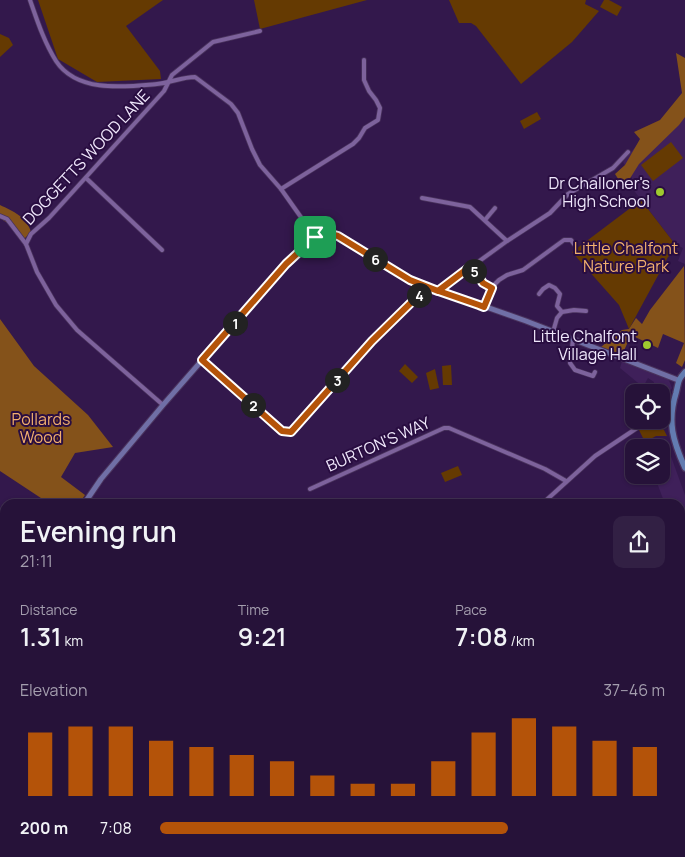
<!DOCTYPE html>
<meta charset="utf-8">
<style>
body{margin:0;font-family:Manrope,sans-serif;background:#322044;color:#f1f3f6;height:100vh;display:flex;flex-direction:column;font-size:19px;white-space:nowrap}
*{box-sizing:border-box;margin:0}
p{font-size:16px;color:#a49eae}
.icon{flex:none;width:28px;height:28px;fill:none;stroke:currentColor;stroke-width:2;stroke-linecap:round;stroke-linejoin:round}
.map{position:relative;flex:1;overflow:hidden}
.details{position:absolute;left:0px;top:499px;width:685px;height:359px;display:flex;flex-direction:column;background:#261239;border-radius:15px 15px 0 0;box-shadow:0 1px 4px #0004,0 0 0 1px #423253}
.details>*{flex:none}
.buttons{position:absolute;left:625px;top:384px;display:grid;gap:10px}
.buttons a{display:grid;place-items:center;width:45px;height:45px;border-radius:10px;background:#261239;box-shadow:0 1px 4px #0004,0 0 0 1px #423253;font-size:25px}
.pin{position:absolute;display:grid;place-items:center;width:42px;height:42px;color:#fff;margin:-21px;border-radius:10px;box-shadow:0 2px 8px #0006}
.km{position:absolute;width:25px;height:25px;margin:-12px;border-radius:50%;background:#222;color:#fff;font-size:14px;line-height:25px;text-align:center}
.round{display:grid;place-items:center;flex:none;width:52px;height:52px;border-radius:10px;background:#322044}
.headline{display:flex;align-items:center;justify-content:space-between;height:85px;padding:0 20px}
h1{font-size:28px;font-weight:600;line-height:38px}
.figures{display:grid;grid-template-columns:repeat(3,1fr);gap:8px;height:85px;padding:5px 20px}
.figures div{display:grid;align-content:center}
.figures b{font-size:25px;font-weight:600}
.figures small{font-size:14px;font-weight:400}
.figures p{font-size:14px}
.chart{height:140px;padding:10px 20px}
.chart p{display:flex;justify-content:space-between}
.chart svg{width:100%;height:90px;margin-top:5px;stroke:#b45309;stroke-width:6}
ul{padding:0 20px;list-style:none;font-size:16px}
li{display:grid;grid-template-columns:80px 60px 1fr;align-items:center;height:38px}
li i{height:12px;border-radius:6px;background:#b45309}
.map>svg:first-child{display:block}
.built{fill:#3f205a}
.green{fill:#653a02}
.forest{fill:#84521a}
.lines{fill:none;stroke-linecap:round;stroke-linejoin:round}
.minor-casing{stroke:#4a335d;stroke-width:5.5}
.secondary-casing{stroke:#4a335d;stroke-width:7}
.primary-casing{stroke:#4a335d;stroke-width:8}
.minor{stroke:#7d629c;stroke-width:4}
.secondary{stroke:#706fa6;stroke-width:5}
.primary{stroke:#637cb1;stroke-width:5.5}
.rail-casing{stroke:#b0a2c1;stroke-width:3}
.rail{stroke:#290d41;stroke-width:1;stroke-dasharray:4;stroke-linecap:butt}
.route-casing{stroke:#fff;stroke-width:10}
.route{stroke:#b45309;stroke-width:6}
.poi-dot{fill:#9eca2f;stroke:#290d41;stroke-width:2}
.labels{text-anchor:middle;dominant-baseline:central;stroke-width:4;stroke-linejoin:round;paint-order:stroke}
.street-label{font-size:16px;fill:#efe7fb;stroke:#290d41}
.poi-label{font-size:16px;fill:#efe7fb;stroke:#290d41;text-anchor:end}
.park-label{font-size:16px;fill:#f2b06e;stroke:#290d41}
</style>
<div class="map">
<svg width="685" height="857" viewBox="0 0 685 857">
<rect width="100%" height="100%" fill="#33184c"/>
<g class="built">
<polygon points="685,109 685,264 678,261 683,248 679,246 678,248 629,184 633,180 623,162 641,140"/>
<polygon points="622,361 668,378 672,388 661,404 661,392 652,392 654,382 648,378 643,387 620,368"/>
<polygon points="656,440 661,441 669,451 685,495 685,548 680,529 680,504 665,504 654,475 661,475 661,448 650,447 652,442"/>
<polygon points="685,760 685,835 681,857 666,857 666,853 680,852 680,779"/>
</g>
<g class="green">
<polygon points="38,0 163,0 126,26 160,71 161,79 97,82 58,59"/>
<polygon points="254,0 367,0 260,29"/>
<polygon points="449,0 586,0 585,4 599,11 572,42 521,84 476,26 471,23 459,23"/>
<polygon points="604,0 609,0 622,7 617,16 600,7"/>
<polygon points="0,34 9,38 13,45 0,57"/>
<polygon points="537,112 541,119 524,129 520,121"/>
<polygon points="671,142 683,158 653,181 641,165"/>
<polygon points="641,200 678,248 668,257 629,329 619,305 572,252"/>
<polygon points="405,364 418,377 412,383 399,371"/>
<polygon points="451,365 452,385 443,385 442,366"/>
<polygon points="435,369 439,388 430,390 426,373"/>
<polygon points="654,421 664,430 667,436 656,436 645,442 639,430 646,428"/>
<polygon points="458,466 462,475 445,482 441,473"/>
<polygon points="450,852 450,857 351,857 349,853"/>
<polygon points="290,853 340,853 342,857 292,857"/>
</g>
<g class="forest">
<polygon points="676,53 685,58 685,117 679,125 639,164 624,188 615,174 625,165 640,139 634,132 660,120 682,93"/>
<path d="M0,205c13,6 27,12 31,27l-6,6 -5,2 -10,-15 -10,-7z"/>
<polygon points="684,266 685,360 682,367 676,363 684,343 663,334 658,348 631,335 622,355 601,347 622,330 629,329 636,318 642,324 650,310"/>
<polygon points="0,319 34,366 88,415 113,447 75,453 61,477 85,495 79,504 50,504 0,471"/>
<polygon points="0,545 5,549 5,584 0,589"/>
<polygon points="450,852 451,857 404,857 404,855 406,853"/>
</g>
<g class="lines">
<defs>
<g id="minor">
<path d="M30,0c7,20 14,42 26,61 21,32 68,26 101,23 13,-1 25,-7 38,-7l36,27 7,9 14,36 8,16 21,24 34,48"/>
<polyline points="86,178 162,250"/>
<polyline points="281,189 353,144 359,138 365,128 378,120 380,108 376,100 369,91 364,80 364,60"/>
<polyline points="422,198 470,207 507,241"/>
<polyline points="0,216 7,219 26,244"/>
<polyline points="485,220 495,208"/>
<polyline points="471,266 483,283 491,288"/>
<polyline points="438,291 507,241 550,213 568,194 613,168 628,152"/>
<polyline points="539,294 543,289 549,285 555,288 560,294 557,306 562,312"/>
<polyline points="484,307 491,288 499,280 507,275 523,270 564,240 571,240 574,244"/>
<polyline points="553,332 557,318 562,312 574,310 586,311"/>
<polyline points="573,340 570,363 575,370 593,376 595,372"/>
<polyline points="202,360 282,431 291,432 372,341 427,287"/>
<polyline points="163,405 77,330 56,305 37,272 26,244 31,234 49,218 164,91 172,75 213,42 260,31"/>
<polyline points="661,414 671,415"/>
<polyline points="310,489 444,428 449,428 545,469 566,481"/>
<polyline points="264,504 270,501 275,504"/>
<polyline points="542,504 595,456 649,420"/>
<polyline points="680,552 685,550"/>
<polyline points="680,654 685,646"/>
<polyline points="0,821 5,817"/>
<polyline points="281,852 283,857"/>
</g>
<g id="secondary">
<polyline points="84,504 101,479 163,405 286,264 315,237 327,233 338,236 410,280 526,321 678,380"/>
<polyline points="0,591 5,587"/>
</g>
<path id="primary" d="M685,372c-8,9 -6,10 -9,21 -9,29 -3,48 9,75"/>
</defs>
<use href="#minor" class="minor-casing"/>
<use href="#secondary" class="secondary-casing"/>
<use href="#primary" class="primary-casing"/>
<use href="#minor" class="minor"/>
<use href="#secondary" class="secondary"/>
<use href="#primary" class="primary"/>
<defs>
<g id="rail">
<polyline points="680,811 685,786"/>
<polyline points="672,857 673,852"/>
</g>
</defs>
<use href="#rail" class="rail-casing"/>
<use href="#rail" class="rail"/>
</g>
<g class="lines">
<defs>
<polyline id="route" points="315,237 286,264 202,360 282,431 291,432 372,341 427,287 479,305 484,307 492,288 483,283 471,266 438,291 410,280 338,236 327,233 315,237"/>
</defs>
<use href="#route" class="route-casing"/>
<use href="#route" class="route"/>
</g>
<g class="poi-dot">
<circle cx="660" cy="192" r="5"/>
<circle cx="647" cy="345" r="5"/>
</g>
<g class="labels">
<g class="street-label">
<text transform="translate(86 157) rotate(-47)">DOGGETTS WOOD LANE</text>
<text transform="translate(378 444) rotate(-24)">BURTON'S WAY</text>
</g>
<g class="poi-label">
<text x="650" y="183">Dr Challoner's<tspan x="650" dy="18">High School</tspan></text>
<text x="637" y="336">Little Chalfont<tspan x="637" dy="18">Village Hall</tspan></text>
</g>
<g class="park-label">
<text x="626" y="248">Little Chalfont<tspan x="626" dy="18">Nature Park</tspan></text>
<text x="41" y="419">Pollards<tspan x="41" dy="18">Wood</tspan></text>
</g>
</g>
</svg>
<div class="buttons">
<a><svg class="icon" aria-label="locate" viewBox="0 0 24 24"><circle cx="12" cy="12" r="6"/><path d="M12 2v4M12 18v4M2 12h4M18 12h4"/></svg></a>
<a><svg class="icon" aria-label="layers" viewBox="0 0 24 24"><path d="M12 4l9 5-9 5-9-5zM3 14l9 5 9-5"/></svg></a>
</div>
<div class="pin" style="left:315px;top:237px;background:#1e9e55"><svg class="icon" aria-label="arrive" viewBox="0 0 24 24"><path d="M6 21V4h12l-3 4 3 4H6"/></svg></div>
<b class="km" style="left:235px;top:323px">1</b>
<b class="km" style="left:253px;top:405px">2</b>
<b class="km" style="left:337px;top:380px">3</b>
<b class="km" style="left:419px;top:295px">4</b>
<b class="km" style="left:474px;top:271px">5</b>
<b class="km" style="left:375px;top:259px">6</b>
<section class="details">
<div class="headline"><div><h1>Evening run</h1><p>21:11</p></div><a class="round"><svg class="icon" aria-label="share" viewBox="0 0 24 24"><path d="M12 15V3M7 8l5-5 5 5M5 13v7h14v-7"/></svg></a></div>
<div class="figures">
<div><p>Distance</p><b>1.31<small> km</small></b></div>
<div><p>Time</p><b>9:21</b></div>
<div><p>Pace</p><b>7:08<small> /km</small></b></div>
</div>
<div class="chart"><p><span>Elevation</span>37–46 m</p>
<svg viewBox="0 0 160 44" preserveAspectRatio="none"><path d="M5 44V13M15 44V10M25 44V10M35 44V17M45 44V20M55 44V24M65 44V27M75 44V34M85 44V38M95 44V38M105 44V27M115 44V13M125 44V6M135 44V10M145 44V17M155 44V20"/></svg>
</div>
<ul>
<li><b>200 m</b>7:08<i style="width:69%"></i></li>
</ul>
</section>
</div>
